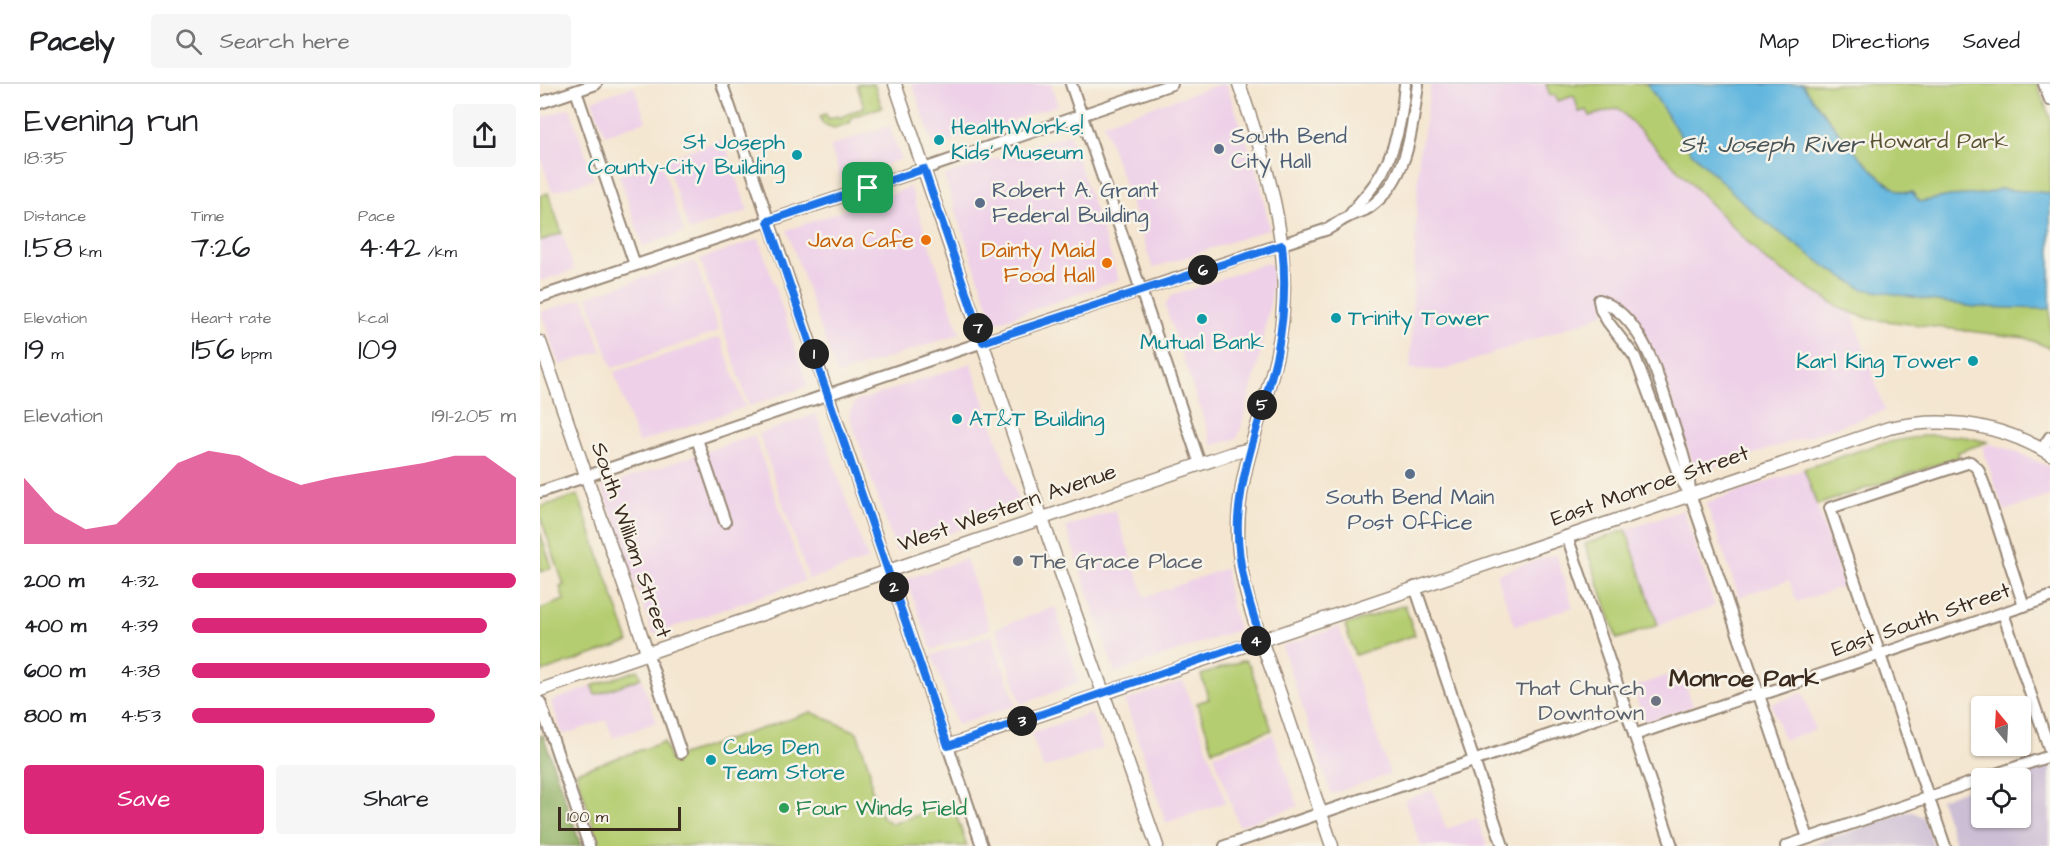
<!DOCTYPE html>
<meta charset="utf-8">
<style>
body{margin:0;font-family:"Architects Daughter",sans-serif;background:#f6f6f6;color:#202124;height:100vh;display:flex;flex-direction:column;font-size:22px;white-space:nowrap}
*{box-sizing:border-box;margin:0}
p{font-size:20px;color:#757577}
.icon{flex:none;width:33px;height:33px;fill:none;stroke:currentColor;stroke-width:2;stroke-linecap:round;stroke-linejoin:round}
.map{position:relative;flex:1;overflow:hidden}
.panel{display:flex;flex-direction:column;background:#fff;width:540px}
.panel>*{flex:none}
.needle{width:39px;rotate:342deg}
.buttons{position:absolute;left:1431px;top:612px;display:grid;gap:12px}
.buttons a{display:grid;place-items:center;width:60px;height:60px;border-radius:6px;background:#fff;box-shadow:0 2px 4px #0004;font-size:30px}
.scale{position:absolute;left:18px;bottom:15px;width:123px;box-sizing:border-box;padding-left:6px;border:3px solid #3b2a1e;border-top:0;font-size:16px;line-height:21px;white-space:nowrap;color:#3b2a1e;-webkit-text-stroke:4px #f7f3e8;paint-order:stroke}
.pin{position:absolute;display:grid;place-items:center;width:51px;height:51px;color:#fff;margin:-26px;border-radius:12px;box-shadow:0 3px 9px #0006}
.km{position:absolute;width:30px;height:30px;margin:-15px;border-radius:50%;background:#222;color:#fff;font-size:16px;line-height:30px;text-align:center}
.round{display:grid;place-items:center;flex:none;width:63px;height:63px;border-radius:6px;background:#f6f6f6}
.headline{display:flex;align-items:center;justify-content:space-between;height:102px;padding:0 24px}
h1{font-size:33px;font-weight:600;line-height:45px}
.metrics{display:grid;grid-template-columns:repeat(3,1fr);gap:9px;height:102px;padding:6px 24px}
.metrics div{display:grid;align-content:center}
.metrics b{font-size:30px;font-weight:600}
.metrics small{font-size:16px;font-weight:400}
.metrics p{font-size:16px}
.chart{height:168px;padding:12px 24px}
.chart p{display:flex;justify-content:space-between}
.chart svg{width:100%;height:108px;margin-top:6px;fill:#db2777;opacity:.7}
.cta{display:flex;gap:12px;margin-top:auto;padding:12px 24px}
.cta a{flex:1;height:69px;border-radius:6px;background:#db2777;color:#fff;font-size:24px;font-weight:600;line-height:69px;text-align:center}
.cta a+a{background:#f6f6f6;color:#202124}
ul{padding:0 24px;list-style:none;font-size:20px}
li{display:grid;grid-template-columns:96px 72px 1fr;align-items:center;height:45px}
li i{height:15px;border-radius:8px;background:#db2777}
header{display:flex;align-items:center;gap:36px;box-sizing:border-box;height:84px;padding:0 30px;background:#fff;border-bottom:2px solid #e0e0e0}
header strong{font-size:28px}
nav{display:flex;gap:33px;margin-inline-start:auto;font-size:21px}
.search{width:420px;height:54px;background:#f6f6f6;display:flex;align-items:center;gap:15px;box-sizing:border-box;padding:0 21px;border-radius:6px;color:#757577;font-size:22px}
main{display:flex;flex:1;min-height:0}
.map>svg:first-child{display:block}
.built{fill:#eed0e8}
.industrial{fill:#ccbed4}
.green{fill:#b5cd71;stroke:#787c48;stroke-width:1.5}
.forest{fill:#90b063;stroke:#666d40;stroke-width:1.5}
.water{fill:#63b7df;stroke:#4f707e;stroke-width:1.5}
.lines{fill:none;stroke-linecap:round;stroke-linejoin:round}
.minor-casing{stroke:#988877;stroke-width:14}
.major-casing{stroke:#988877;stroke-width:15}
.minor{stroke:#fff;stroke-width:10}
.major{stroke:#fff;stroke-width:12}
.route-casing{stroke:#fff;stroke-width:12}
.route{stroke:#1a73e8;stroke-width:8}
.culture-dot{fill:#0f9aa8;stroke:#f7f3e8;stroke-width:2}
.service-dot{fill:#5c6f8a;stroke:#f7f3e8;stroke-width:2}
.food-dot{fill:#e8710a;stroke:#f7f3e8;stroke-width:2}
.worship-dot{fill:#6b7280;stroke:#f7f3e8;stroke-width:2}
.leisure-dot{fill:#2e9e5b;stroke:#f7f3e8;stroke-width:2}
.labels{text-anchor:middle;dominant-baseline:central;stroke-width:5;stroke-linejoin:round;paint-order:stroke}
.culture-label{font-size:22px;fill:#0d838f;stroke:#f7f3e8;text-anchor:start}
.service-label{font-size:22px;fill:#4e5e75;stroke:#f7f3e8;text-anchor:start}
.park-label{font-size:22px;fill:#5a5333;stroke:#f7f3e8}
.food-label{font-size:22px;fill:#c56008;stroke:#f7f3e8;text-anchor:end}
.street-label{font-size:22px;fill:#3b2a1e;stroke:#f7f3e8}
.worship-label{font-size:22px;fill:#5b616d;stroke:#f7f3e8;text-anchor:start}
.leisure-label{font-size:22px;fill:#27864d;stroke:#f7f3e8;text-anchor:start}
.water-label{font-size:24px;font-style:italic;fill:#475458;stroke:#f7f3e8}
.neighbourhood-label{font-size:24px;font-weight:bold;fill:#3b2a1e;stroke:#f7f3e8}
</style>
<header>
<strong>Pacely</strong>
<div class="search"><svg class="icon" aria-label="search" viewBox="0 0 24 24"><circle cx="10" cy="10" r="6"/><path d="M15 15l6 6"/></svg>Search here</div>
<nav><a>Map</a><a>Directions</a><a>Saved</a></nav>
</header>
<main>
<section class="panel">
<div class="headline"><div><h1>Evening run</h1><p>18:35</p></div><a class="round"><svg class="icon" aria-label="share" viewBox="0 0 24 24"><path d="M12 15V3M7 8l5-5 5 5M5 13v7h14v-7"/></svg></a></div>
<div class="metrics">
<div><p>Distance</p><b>1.58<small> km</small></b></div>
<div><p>Time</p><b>7:26</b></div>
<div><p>Pace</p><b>4:42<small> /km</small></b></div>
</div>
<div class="metrics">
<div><p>Elevation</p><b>19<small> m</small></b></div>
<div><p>Heart rate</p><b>156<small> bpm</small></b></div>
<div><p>kcal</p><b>109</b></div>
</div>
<div class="chart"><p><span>Elevation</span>191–205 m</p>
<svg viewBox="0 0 160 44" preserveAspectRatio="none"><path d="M0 44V17L10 31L20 38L30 36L40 24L50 11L60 6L70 8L80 15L90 20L100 17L110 15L120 13L130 11L140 8L150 8L160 17V44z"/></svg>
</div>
<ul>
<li><b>200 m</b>4:32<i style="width:100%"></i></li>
<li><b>400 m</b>4:39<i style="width:91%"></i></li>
<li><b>600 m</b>4:38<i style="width:92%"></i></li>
<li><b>800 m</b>4:53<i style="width:75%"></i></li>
</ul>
<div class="cta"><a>Save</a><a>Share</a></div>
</section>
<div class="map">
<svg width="1510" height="762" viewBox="0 0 1510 762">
<rect width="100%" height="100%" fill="#f7f3e8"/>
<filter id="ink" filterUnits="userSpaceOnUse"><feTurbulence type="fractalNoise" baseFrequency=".0167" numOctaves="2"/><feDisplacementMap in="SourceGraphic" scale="12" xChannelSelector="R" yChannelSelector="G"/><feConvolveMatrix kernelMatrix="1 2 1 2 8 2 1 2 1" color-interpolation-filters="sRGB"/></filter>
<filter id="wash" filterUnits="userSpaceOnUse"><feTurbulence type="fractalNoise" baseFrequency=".008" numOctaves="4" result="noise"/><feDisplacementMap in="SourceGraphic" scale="24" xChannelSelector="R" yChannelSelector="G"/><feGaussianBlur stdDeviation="1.35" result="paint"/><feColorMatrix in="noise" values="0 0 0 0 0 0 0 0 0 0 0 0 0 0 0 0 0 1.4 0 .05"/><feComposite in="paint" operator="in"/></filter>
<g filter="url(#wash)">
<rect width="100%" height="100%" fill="#f4e6d0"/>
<g class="built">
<polygon points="372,0 511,0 518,21 394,63"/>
<polygon points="680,0 686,0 720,95 729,145 613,184 563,39"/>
<polygon points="891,0 1006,0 1010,12 1015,11 1017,17 1034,12 1039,28 1077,24 1225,176 1302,225 1312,228 1345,327 1159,388 1155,385 1115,269 1098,241 1078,218 1055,234 905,286 870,285 879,68 883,50"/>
<polygon points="94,2 106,37 65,51 52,16"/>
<polygon points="30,24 54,95 12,108 0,72 0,34"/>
<polygon points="349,42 361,75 301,95 290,62"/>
<polygon points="529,50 579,196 454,239 404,92"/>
<polygon points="183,55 208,127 149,147 125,75"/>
<polygon points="121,78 144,148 103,162 79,91"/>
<polygon points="370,103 420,250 297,291 247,146"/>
<polygon points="22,149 34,186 0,197 0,157"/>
<polygon points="219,155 268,302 209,322 160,175"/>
<polygon points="155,177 179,247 72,284 48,212"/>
<polygon points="726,179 732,181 731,215 716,288 699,350 697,354 673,362 625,222 631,212"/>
<polygon points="44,214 62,267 20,281 1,228"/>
<polygon points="180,253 205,323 98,359 74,288"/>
<polygon points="431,279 481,425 356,467 309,330 315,318"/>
<polygon points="276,330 328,476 269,496 219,350"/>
<polygon points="214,351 265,497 113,550 62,403"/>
<polygon points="1451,360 1469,365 1510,383 1510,412 1464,427 1442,363"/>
<polygon points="1264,385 1304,502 1257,518 1249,496 1199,513 1166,419"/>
<polygon points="575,426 605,513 686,484 688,506 698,546 575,589 526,443"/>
<polygon points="1143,426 1175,522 1118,541 1086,446"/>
<polygon points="1016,470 1033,523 975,542 956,490"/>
<polygon points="426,475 450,545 392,566 366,495"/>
<polygon points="515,523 540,599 481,620 456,544"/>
<polygon points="799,543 850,690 791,710 742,562"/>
<polygon points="452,551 476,621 417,641 392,571"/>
<polygon points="98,586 117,638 73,654 66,636 23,651 11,617"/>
<polygon points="1141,587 1153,622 1104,638 1093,603"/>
<polygon points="643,597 686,718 626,739 585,617"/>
<polygon points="1263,609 1275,646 1244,656 1231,620"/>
<polygon points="551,629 563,664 503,684 491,649"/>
<polygon points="733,650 758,722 699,742 674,671"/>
<polygon points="893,706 906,745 937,734 947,762 881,762 864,716"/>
</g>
<g class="industrial">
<polygon points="1510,677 1510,762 1416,762 1400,715 1441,700 1442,734 1480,734 1480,694 1459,694"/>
<polygon points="1366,728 1373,728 1383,733 1394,762 1268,762"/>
</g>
<g class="green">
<polygon points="320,0 334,0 342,23 312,33 310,39 294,44 283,40 280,32 286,30 288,35 298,32 299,34 324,23 317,1"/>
<polygon points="1006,0 1110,0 1510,221 1510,264 1486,254 1330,235 1302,225 1225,176 1078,24 1050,32 1047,26 1039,28 1034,12 1017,17 1015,11 1010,12"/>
<path d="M1262,0h235l13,33v76l-51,-4 -15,5 -34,2 -31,6 -7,-10c-3,0 -6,1 -9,0 -26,-7 -84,-84 -101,-108z"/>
<polygon points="8,109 22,149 0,157 0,112"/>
<polygon points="1388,351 1421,352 1448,358 1418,368 1419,373 1277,421 1264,385 1339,360"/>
<polygon points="38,411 89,558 2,588 0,525 24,516 20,503 24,501 0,432 0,423"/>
<polygon points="1086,446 1118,541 1077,555 1045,460"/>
<polygon points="0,448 12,484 0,488"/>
<polygon points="865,521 875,551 815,571 805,541"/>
<polygon points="705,576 710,582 732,646 673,666 657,619 669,615 661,591"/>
<polygon points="98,586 101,594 55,611 52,602"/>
<polygon points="271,628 317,648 330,687 331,703 342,733 352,740 412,719 427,762 60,762 36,688 124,658 130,675"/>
</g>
<polygon class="forest" points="3,651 41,762 0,762 0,652"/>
<path class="water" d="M1107,0h155c17,24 75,101 101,108 3,1 6,0 9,0l8,10 30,-6 34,-2 15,-5 51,4v116l-76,-2 -111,-18 -35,-21 -71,-52 -66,-64z"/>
</g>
<g filter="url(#ink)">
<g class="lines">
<defs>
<g id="minor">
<polyline points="182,0 442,762"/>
<polyline points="531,0 660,380"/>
<polyline points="1504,0 1510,16"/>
<polyline points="36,7 95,181"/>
<polyline points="0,19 56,0"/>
<path d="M810,131c8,-12 18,-21 26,-33 20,-29 26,-64 29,-98"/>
<polyline points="0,213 384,85 632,0"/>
<polyline points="1059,216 1061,226 1068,238 1095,273 1139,392 1150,410 1268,754"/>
<path d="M1059,216c45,16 61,82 74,123 7,22 15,44 17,67"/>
<polyline points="157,355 185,438"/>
<polyline points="1502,365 1510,353"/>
<path d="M0,408l443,-150 345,-113c7,-4 13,-9 20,-12 7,-4 15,-5 22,-10 39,-28 42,-79 48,-123"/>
<polyline points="1027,452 1132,762"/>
<polyline points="875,503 963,762"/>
<polyline points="1463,529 1510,667"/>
<polyline points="107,568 141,669"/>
<polyline points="0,618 49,762"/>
<polyline points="1094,651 1209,612 1229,608 1510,513"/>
<polyline points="1444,694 1510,672"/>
<polyline points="685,762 1085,625"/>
<polyline points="1246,762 1442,695"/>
<polyline points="1405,762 1290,424 1430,378 1438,385 1445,403 1484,522"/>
</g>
<g id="major">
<polyline points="355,0 502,435 617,762"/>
<path d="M699,0c31,90 58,174 38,270 -14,62 -41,121 -39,185 2,49 21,95 37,140 19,56 38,111 57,167"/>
<polyline points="0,258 107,568"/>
<polyline points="0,606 693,369 710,365"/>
<path d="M408,662l941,-318c56,-12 111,-4 161,26"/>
</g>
</defs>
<use href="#minor" class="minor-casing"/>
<use href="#major" class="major-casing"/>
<use href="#minor" class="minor"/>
<use href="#major" class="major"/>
</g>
</g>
<g class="lines" filter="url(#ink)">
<defs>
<path id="route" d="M384,85l59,173 299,-97c4,35 2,74 -5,109 -12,55 -35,108 -39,165 -2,42 10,81 23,120l-313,107 -180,-525z"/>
</defs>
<use href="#route" class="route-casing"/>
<use href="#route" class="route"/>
</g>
<g class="culture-dot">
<circle cx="399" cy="56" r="6"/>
<circle cx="257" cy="71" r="6"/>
<circle cx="796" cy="234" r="6"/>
<circle cx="662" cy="235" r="6"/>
<circle cx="1433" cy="277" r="6"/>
<circle cx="417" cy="335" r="6"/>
<circle cx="171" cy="676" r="6"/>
</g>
<g class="service-dot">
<circle cx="679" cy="65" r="6"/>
<circle cx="440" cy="119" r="6"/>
<circle cx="870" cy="390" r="6"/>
</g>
<g class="food-dot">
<circle cx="386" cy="156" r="6"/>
<circle cx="567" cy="179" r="6"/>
</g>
<g class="worship-dot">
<circle cx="478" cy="477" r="6"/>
<circle cx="1116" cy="617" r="6"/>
</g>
<circle class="leisure-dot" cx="244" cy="724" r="6"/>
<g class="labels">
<g class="culture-label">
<text x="411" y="43">HealthWorks!<tspan x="411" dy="25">Kids' Museum</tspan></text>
<text x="245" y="58" text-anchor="end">St Joseph<tspan x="245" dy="25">County-City Building</tspan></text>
<text x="808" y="234">Trinity Tower</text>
<text x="662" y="258" text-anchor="middle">Mutual Bank</text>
<text x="1421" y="277" text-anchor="end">Karl King Tower</text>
<text x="429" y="335">AT&amp;T Building</text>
<text x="183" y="663">Cubs Den<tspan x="183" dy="25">Team Store</tspan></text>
</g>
<g class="service-label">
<text x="691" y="52">South Bend<tspan x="691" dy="25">City Hall</tspan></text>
<text x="452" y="106">Robert A. Grant<tspan x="452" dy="25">Federal Building</tspan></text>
<text x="870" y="413" text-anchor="middle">South Bend Main<tspan x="870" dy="25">Post Office</tspan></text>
</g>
<g class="park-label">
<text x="1399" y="57">Howard Park</text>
</g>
<g class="food-label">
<text x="374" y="156">Java Cafe</text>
<text x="555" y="166">Dainty Maid<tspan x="555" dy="25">Food Hall</tspan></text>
</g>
<g class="street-label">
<text transform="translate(1110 402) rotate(-19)">East Monroe Street</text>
<text transform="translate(467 424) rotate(-19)">West Western Avenue</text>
<text transform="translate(91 456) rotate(71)">South William Street</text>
<text transform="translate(1381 536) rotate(-19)">East South Street</text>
</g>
<g class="worship-label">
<text x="490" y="477">The Grace Place</text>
<text x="1104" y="604" text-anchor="end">That Church<tspan x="1104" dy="25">Downtown</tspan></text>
</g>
<g class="leisure-label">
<text x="256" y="724">Four Winds Field</text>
</g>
<g class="water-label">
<text x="1231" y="61">St. Joseph River</text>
</g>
<g class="neighbourhood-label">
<text x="1204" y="595">Monroe Park</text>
</g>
</g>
</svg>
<div class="buttons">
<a><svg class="needle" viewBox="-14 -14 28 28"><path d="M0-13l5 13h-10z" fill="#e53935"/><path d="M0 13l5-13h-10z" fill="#757577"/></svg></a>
<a><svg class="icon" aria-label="locate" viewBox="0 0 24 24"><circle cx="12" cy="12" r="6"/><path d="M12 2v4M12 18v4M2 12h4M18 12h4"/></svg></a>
</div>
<div class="scale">100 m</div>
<div class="pin" style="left:328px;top:104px;background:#1e9e55"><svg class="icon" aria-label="arrive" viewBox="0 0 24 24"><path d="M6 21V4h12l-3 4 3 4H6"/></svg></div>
<b class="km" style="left:274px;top:270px">1</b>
<b class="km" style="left:354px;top:503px">2</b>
<b class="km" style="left:482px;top:637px">3</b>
<b class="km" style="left:716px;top:557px">4</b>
<b class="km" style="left:722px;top:321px">5</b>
<b class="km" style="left:663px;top:186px">6</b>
<b class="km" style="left:438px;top:244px">7</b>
</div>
</main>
